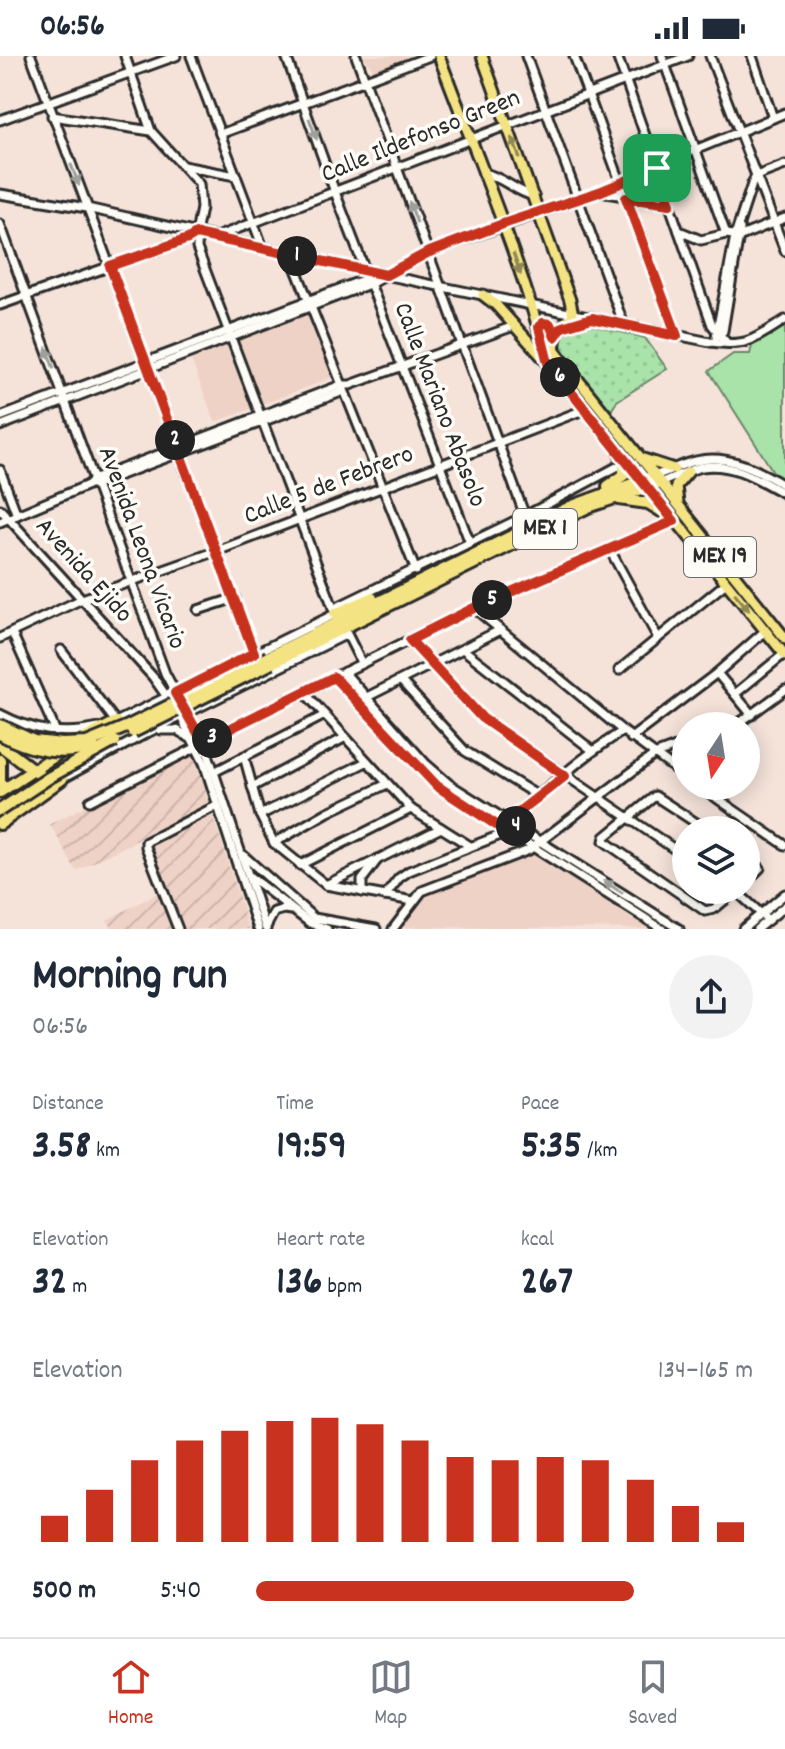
<!DOCTYPE html>
<meta charset="utf-8">
<style>
body{margin:0;font-family:Dekko,sans-serif;background:#f2f2f3;color:#1f2937;height:100vh;display:flex;flex-direction:column;font-size:30px;white-space:nowrap}
*{box-sizing:border-box;margin:0}
p{font-size:26px;color:#747a83}
.icon{flex:none;width:44px;height:44px;fill:none;stroke:currentColor;stroke-width:2;stroke-linecap:round;stroke-linejoin:round}
.map{position:relative;height:873px;overflow:hidden}
.sheet{display:flex;flex-direction:column;background:#fff;flex:1}
.sheet>*{flex:none}
.needle{width:52px;rotate:192deg}
.controls{position:absolute;left:672px;top:656px;display:grid;gap:16px}
.controls a{display:grid;place-items:center;width:88px;height:88px;border-radius:50%;background:#fff;box-shadow:0 4px 20px #0003;font-size:40px}
.pin{position:absolute;display:grid;place-items:center;width:68px;height:68px;color:#fff;margin:-34px;border-radius:16px;box-shadow:0 4px 12px #0006}
.km{position:absolute;width:40px;height:40px;margin:-20px;border-radius:50%;background:#222;color:#fff;font-size:22px;line-height:40px;text-align:center}
.round{display:grid;place-items:center;flex:none;width:84px;height:84px;border-radius:42px;background:#f2f2f3}
.headline{display:flex;align-items:center;justify-content:space-between;height:136px;padding:0 32px}
h1{font-size:44px;font-weight:700;line-height:60px}
.stats{display:grid;grid-template-columns:repeat(3,1fr);gap:12px;height:136px;padding:8px 32px}
.stats div{display:grid;align-content:center}
.stats b{font-size:40px;font-weight:700}
.stats small{font-size:22px;font-weight:400}
.stats p{font-size:22px}
.chart{height:224px;padding:16px 32px}
.chart p{display:flex;justify-content:space-between}
.chart svg{width:100%;height:144px;margin-top:8px;stroke:#c8321e;stroke-width:6}
ul{padding:0 32px;list-style:none;font-size:26px}
li{display:grid;grid-template-columns:128px 96px 1fr;align-items:center;height:60px}
li i{height:20px;border-radius:10px;background:#c8321e}
.status{display:flex;justify-content:space-between;align-items:center;height:56px;padding:0 40px;background:#fff;direction:ltr}
.status svg{height:22px;fill:currentColor}
.tab-bar{display:flex;justify-content:space-around;align-items:center;height:112px;border-top:2px solid #e0e1e3;background:#fff;font-size:22px;color:#747a83}
.tab-bar a{display:grid;justify-items:center;gap:4px}
.tab-bar .selected{color:#c8321e}
.map>svg:first-child{display:block}
.built{fill:#efd2c6}
.industrial{fill:url(#industrial-furrows)}
.park{fill:url(#park-dots);stroke:#6a876a;stroke-width:2}
.pitch{fill:#a9e3a9;stroke:#6a876a;stroke-width:2}
.lines{fill:none;stroke-linecap:round;stroke-linejoin:round}
.minor-casing{stroke:#2b2b2b;stroke-width:13}
.major-casing{stroke:#2b2b2b;stroke-width:15}
.highway-casing{stroke:#2b2b2b;stroke-width:16}
.minor{stroke:#fdfcf7;stroke-width:7}
.major{stroke:#f4e382;stroke-width:9}
.highway{stroke:#f4e382;stroke-width:10}
.highway-bridge-casing{stroke:#2b2b2b;stroke-width:16;stroke-linecap:butt}
.highway-bridge{stroke:#f4e382;stroke-width:10}
.oneway{fill:#9e9e9b}
.oneway2{fill:#908756}
.route-casing{stroke:#fff;stroke-width:16}
.route{stroke:#c8321e;stroke-width:10}
.labels{text-anchor:middle;dominant-baseline:central;stroke-width:7;stroke-linejoin:round;paint-order:stroke}
.shield{fill:#fdfcf7;stroke:#6a6a68;stroke-width:2}
.shield-label{font-size:24px;font-weight:bold;fill:#2b2b2b}
.street-label{font-size:26px;fill:#2b2b2b;stroke:#fdfcf7}
</style>
<div class="status"><b>06:56</b><svg viewBox="0 0 49 12"><path d="M0 12V9h3v3zM5 12V6h3v6zM10 12V3h3v9zM15 12V0h3v12zM26 1h20v11H26zM47 4h2v5h-2z"/></svg></div>
<div class="map">
<svg width="785" height="873" viewBox="0 0 785 873">
<defs>
<pattern id="industrial-furrows" width="10" height="10" patternUnits="userSpaceOnUse" patternTransform="scale(2)"><rect width="10" height="10" fill="#efd2c6"/><path d="M-1 1l2-2M0 10L10 0M9 11l2-2" fill="none" stroke="#cdb4aa"/></pattern>
<pattern id="park-dots" width="8" height="8" patternUnits="userSpaceOnUse" patternTransform="scale(2)"><rect width="8" height="8" fill="#a9e3a9"/><path d="M2 2h.1M6 6h.1" fill="none" stroke="#92c392" stroke-width="1.8" stroke-linecap="round"/></pattern>
</defs>
<rect width="100%" height="100%" fill="#f5e3da"/>
<filter id="ink" filterUnits="userSpaceOnUse"><feTurbulence type="fractalNoise" baseFrequency=".0125" numOctaves="2"/><feDisplacementMap in="SourceGraphic" scale="16" xChannelSelector="R" yChannelSelector="G"/><feConvolveMatrix kernelMatrix="1 2 1 2 8 2 1 2 1" color-interpolation-filters="sRGB"/></filter>
<g filter="url(#ink)">
<g class="built">
<polygon points="363,0 411,0 374,14"/>
<polygon points="308,255 334,321 263,348 237,282"/>
<polygon points="226,287 251,353 215,366 190,301"/>
<polygon points="532,798 653,873 400,871 423,839"/>
</g>
<polygon class="industrial" points="193,696 249,873 113,873 107,864 167,832 151,789 140,783 76,815 50,768"/>
<path class="park" d="M583,267l62,15 22,31 -50,32 -6,10c-18,-22 -52,-48 -51,-78l7,-7z"/>
<polygon class="pitch" points="785,270 785,424 774,417 709,315 733,298 750,298 752,290"/>
<g class="lines">
<defs>
<g id="minor">
<polyline points="31,0 254,597"/>
<polyline points="191,0 263,192"/>
<polyline points="286,0 335,136 470,487"/>
<polyline points="356,0 525,460"/>
<polyline points="526,0 624,269"/>
<polyline points="574,0 677,280"/>
<polyline points="617,0 712,269 727,287"/>
<polyline points="662,0 726,178"/>
<polyline points="710,0 785,195"/>
<polyline points="752,0 773,62"/>
<polyline points="52,60 151,75"/>
<polyline points="0,64 176,0"/>
<polyline points="220,78 430,0"/>
<polyline points="183,110 236,120"/>
<path d="M483,117c19,3 32,19 51,23"/>
<polyline points="601,136 670,148"/>
<path d="M0,138l87,14 293,66 330,68c38,5 43,-2 75,-22"/>
<polyline points="0,168 165,617 208,698 266,873"/>
<polyline points="679,175 701,184 726,178 741,180 785,162"/>
<polyline points="198,178 197,192 337,562"/>
<polyline points="216,181 688,0"/>
<polyline points="290,198 416,515"/>
<polyline points="0,249 188,183 196,178 201,152 199,128 151,75 125,0"/>
<polyline points="723,275 740,173"/>
<polyline points="716,281 735,180 752,128 756,120 785,109"/>
<polyline points="0,361 371,221"/>
<polyline points="0,370 372,227 427,197 621,128 673,103 785,57"/>
<polyline points="0,414 17,459"/>
<path d="M654,420c14,-4 27,-12 42,-15 31,-8 63,9 89,25"/>
<path d="M660,427c13,-5 28,-13 42,-16 31,-5 57,13 83,27"/>
<polyline points="94,429 344,335"/>
<polyline points="0,453 153,621 181,661 204,707 258,873"/>
<polyline points="0,466 88,429 95,423 341,329 350,329 514,270"/>
<polyline points="610,494 658,582"/>
<polyline points="474,552 623,675 686,721"/>
<polyline points="333,553 525,460 624,407"/>
<polyline points="198,554 235,542"/>
<polyline points="12,577 56,676"/>
<polyline points="0,582 82,543 217,495 586,353"/>
<polyline points="410,584 482,662 599,742"/>
<polyline points="61,594 116,666"/>
<polyline points="464,594 592,694"/>
<polyline points="619,614 726,527"/>
<polyline points="344,616 426,708 449,728 679,873"/>
<polyline points="717,617 752,659"/>
<polyline points="334,621 437,730 662,873"/>
<polyline points="401,625 465,695 538,740"/>
<polyline points="305,637 411,753 470,790"/>
<polyline points="735,638 784,598"/>
<polyline points="365,642 500,574"/>
<path d="M0,658c32,17 63,22 99,14"/>
<polyline points="114,667 335,558"/>
<polyline points="729,670 742,665 785,634"/>
<polyline points="161,674 177,674 190,682"/>
<polyline points="631,682 717,617 765,575"/>
<polyline points="203,686 474,552 674,465"/>
<polyline points="244,700 260,759 274,787 326,829 413,845"/>
<polyline points="214,716 323,660"/>
<polyline points="62,723 147,677 347,578 362,608"/>
<polyline points="699,730 785,789"/>
<polyline points="252,731 344,682"/>
<polyline points="90,745 197,691"/>
<polyline points="604,745 686,801"/>
<polyline points="260,759 366,706"/>
<path d="M507,765c38,-30 75,-65 116,-90"/>
<polyline points="707,774 655,740 605,781 604,785 705,855 714,853 737,834"/>
<polyline points="274,787 328,756 387,728"/>
<polyline points="243,799 314,862 376,873"/>
<polyline points="746,801 760,812 746,826"/>
<polyline points="300,809 411,753"/>
<polyline points="249,820 310,867 327,873"/>
<polyline points="326,829 441,772"/>
<polyline points="735,834 768,864"/>
<polyline points="362,836 362,824 378,803"/>
<polyline points="385,840 399,822 409,815 508,776"/>
<polyline points="266,871 274,856 284,853 291,854"/>
<polyline points="178,873 146,791 146,786 216,750"/>
<polyline points="393,873 422,835 529,794 654,699 686,687"/>
<polyline points="743,873 785,838"/>
<polyline points="757,873 785,850"/>
</g>
<g id="major">
<path d="M439,0c38,101 81,202 109,307l237,292"/>
<path d="M482,0l88,244 3,15c-10,11 -21,20 -18,36l230,287"/>
<polyline points="483,239 496,249 547,306"/>
<polyline points="565,270 592,262"/>
<polyline points="539,271 543,267 550,268 555,281"/>
<polyline points="640,402 674,413"/>
<polyline points="678,447 676,430 688,416"/>
</g>
<g id="highway">
<polyline points="608,430 624,419 624,407 620,397"/>
<polyline points="619,443 648,447 671,461"/>
<polyline points="335,558 372,542"/>
<polyline points="268,601 570,451 654,420"/>
<polyline points="272,607 588,451 660,427"/>
<polyline points="0,689 40,719 55,724"/>
<polyline points="0,704 0,729"/>
<polyline points="0,736 67,692 116,666"/>
<polyline points="0,768 62,723"/>
</g>
</defs>
<use href="#minor" class="minor-casing"/>
<use href="#major" class="major-casing"/>
<use href="#highway" class="highway-casing"/>
<use href="#minor" class="minor"/>
<use href="#major" class="major"/>
<use href="#highway" class="highway"/>
<defs>
<g id="highway-bridge">
<polyline points="0,669 34,685 62,688 87,687 126,671 268,601"/>
<polyline points="133,676 272,607"/>
<path d="M0,678c31,17 59,22 94,14"/>
<polyline points="0,754 50,721 115,685"/>
</g>
</defs>
<use href="#highway-bridge" class="highway-bridge-casing"/>
<use href="#highway-bridge" class="highway-bridge"/>
</g>
<defs><path id="oneway-solid" d="M-6-.8H1V-3.2L6.5 0L1 3.2V.8H-6Z" transform="scale(2)"/></defs>
<g class="oneway">
<use href="#oneway-solid" transform="translate(313 73) rotate(70)"/>
<use href="#oneway-solid" transform="translate(75 119) rotate(69)"/>
<use href="#oneway-solid" transform="translate(413 156) rotate(-110)"/>
<use href="#oneway-solid" transform="translate(50 302) rotate(-110)"/>
<use href="#oneway-solid" transform="translate(613 831) rotate(-148)"/>
</g>
<g class="oneway2">
<use href="#oneway-solid" transform="translate(516 92) rotate(-110)"/>
<use href="#oneway-solid" transform="translate(517 208) rotate(71)"/>
<use href="#oneway-solid" transform="translate(742 546) rotate(51)"/>
</g>
</g>
<g class="lines" filter="url(#ink)">
<defs>
<polygon id="route" points="657,112 670,148 626,142 677,280 592,262 562,271 555,281 550,268 543,267 539,271 548,307 674,465 474,552 410,584 482,662 565,720 507,765 517,771 507,776 437,730 334,621 203,686 175,637 254,597 110,210 188,183 196,178 386,219 427,197 503,168 599,136"/>
</defs>
<use href="#route" class="route-casing"/>
<use href="#route" class="route"/>
</g>
<g class="labels">
<g class="shield">
<rect x="513" y="453" width="64" height="40" rx="6"/>
<rect x="684" y="481" width="72" height="40" rx="6"/>
</g>
<g class="shield-label">
<text x="545" y="473">MEX 1</text>
<text x="720" y="501">MEX 19</text>
</g>
<g class="street-label">
<text transform="translate(421 81) rotate(-22)">Calle Ildefonso Green</text>
<text transform="translate(439 349) rotate(69)">Calle Mariano Abasolo</text>
<text transform="translate(329 430) rotate(-21)">Calle 5 de Febrero</text>
<text transform="translate(141 492) rotate(70)">Avenida Leona Vicario</text>
<text transform="translate(83 515) rotate(48)">Avenida Ejido</text>
</g>
</g>
</svg>
<div class="controls">
<a><svg class="needle" viewBox="-14 -14 28 28"><path d="M0-13l5 13h-10z" fill="#e53935"/><path d="M0 13l5-13h-10z" fill="#747a83"/></svg></a>
<a><svg class="icon" aria-label="layers" viewBox="0 0 24 24"><path d="M12 4l9 5-9 5-9-5zM3 14l9 5 9-5"/></svg></a>
</div>
<div class="pin" style="left:657px;top:112px;background:#1e9e55"><svg class="icon" aria-label="arrive" viewBox="0 0 24 24"><path d="M6 21V4h12l-3 4 3 4H6"/></svg></div>
<b class="km" style="left:297px;top:200px">1</b>
<b class="km" style="left:175px;top:384px">2</b>
<b class="km" style="left:212px;top:682px">3</b>
<b class="km" style="left:516px;top:770px">4</b>
<b class="km" style="left:492px;top:544px">5</b>
<b class="km" style="left:560px;top:321px">6</b>
</div>
<section class="sheet">
<div class="headline"><div><h1>Morning run</h1><p>06:56</p></div><a class="round"><svg class="icon" aria-label="share" viewBox="0 0 24 24"><path d="M12 15V3M7 8l5-5 5 5M5 13v7h14v-7"/></svg></a></div>
<div class="stats">
<div><p>Distance</p><b>3.58<small> km</small></b></div>
<div><p>Time</p><b>19:59</b></div>
<div><p>Pace</p><b>5:35<small> /km</small></b></div>
</div>
<div class="stats">
<div><p>Elevation</p><b>32<small> m</small></b></div>
<div><p>Heart rate</p><b>136<small> bpm</small></b></div>
<div><p>kcal</p><b>267</b></div>
</div>
<div class="chart"><p><span>Elevation</span>134–165 m</p>
<svg viewBox="0 0 160 44" preserveAspectRatio="none"><path d="M5 44V36M15 44V28M25 44V19M35 44V13M45 44V10M55 44V7M65 44V6M75 44V8M85 44V13M95 44V18M105 44V19M115 44V18M125 44V19M135 44V25M145 44V33M155 44V38"/></svg>
</div>
<ul>
<li><b>500 m</b>5:40<i style="width:76%"></i></li>
</ul>
</section>
<nav class="tab-bar">
<a class="selected"><svg class="icon" aria-label="home" viewBox="0 0 24 24"><path d="M3 11l9-7 9 7M6 9v11h12V9"/></svg>Home</a>
<a><svg class="icon" aria-label="map" viewBox="0 0 24 24"><path d="M3 6l6-2 6 2 6-2v14l-6 2-6-2-6 2zM9 4v14M15 6v14"/></svg>Map</a>
<a><svg class="icon" aria-label="saved" viewBox="0 0 24 24"><path d="M7 4h10v16l-5-4-5 4z"/></svg>Saved</a>
</nav>
